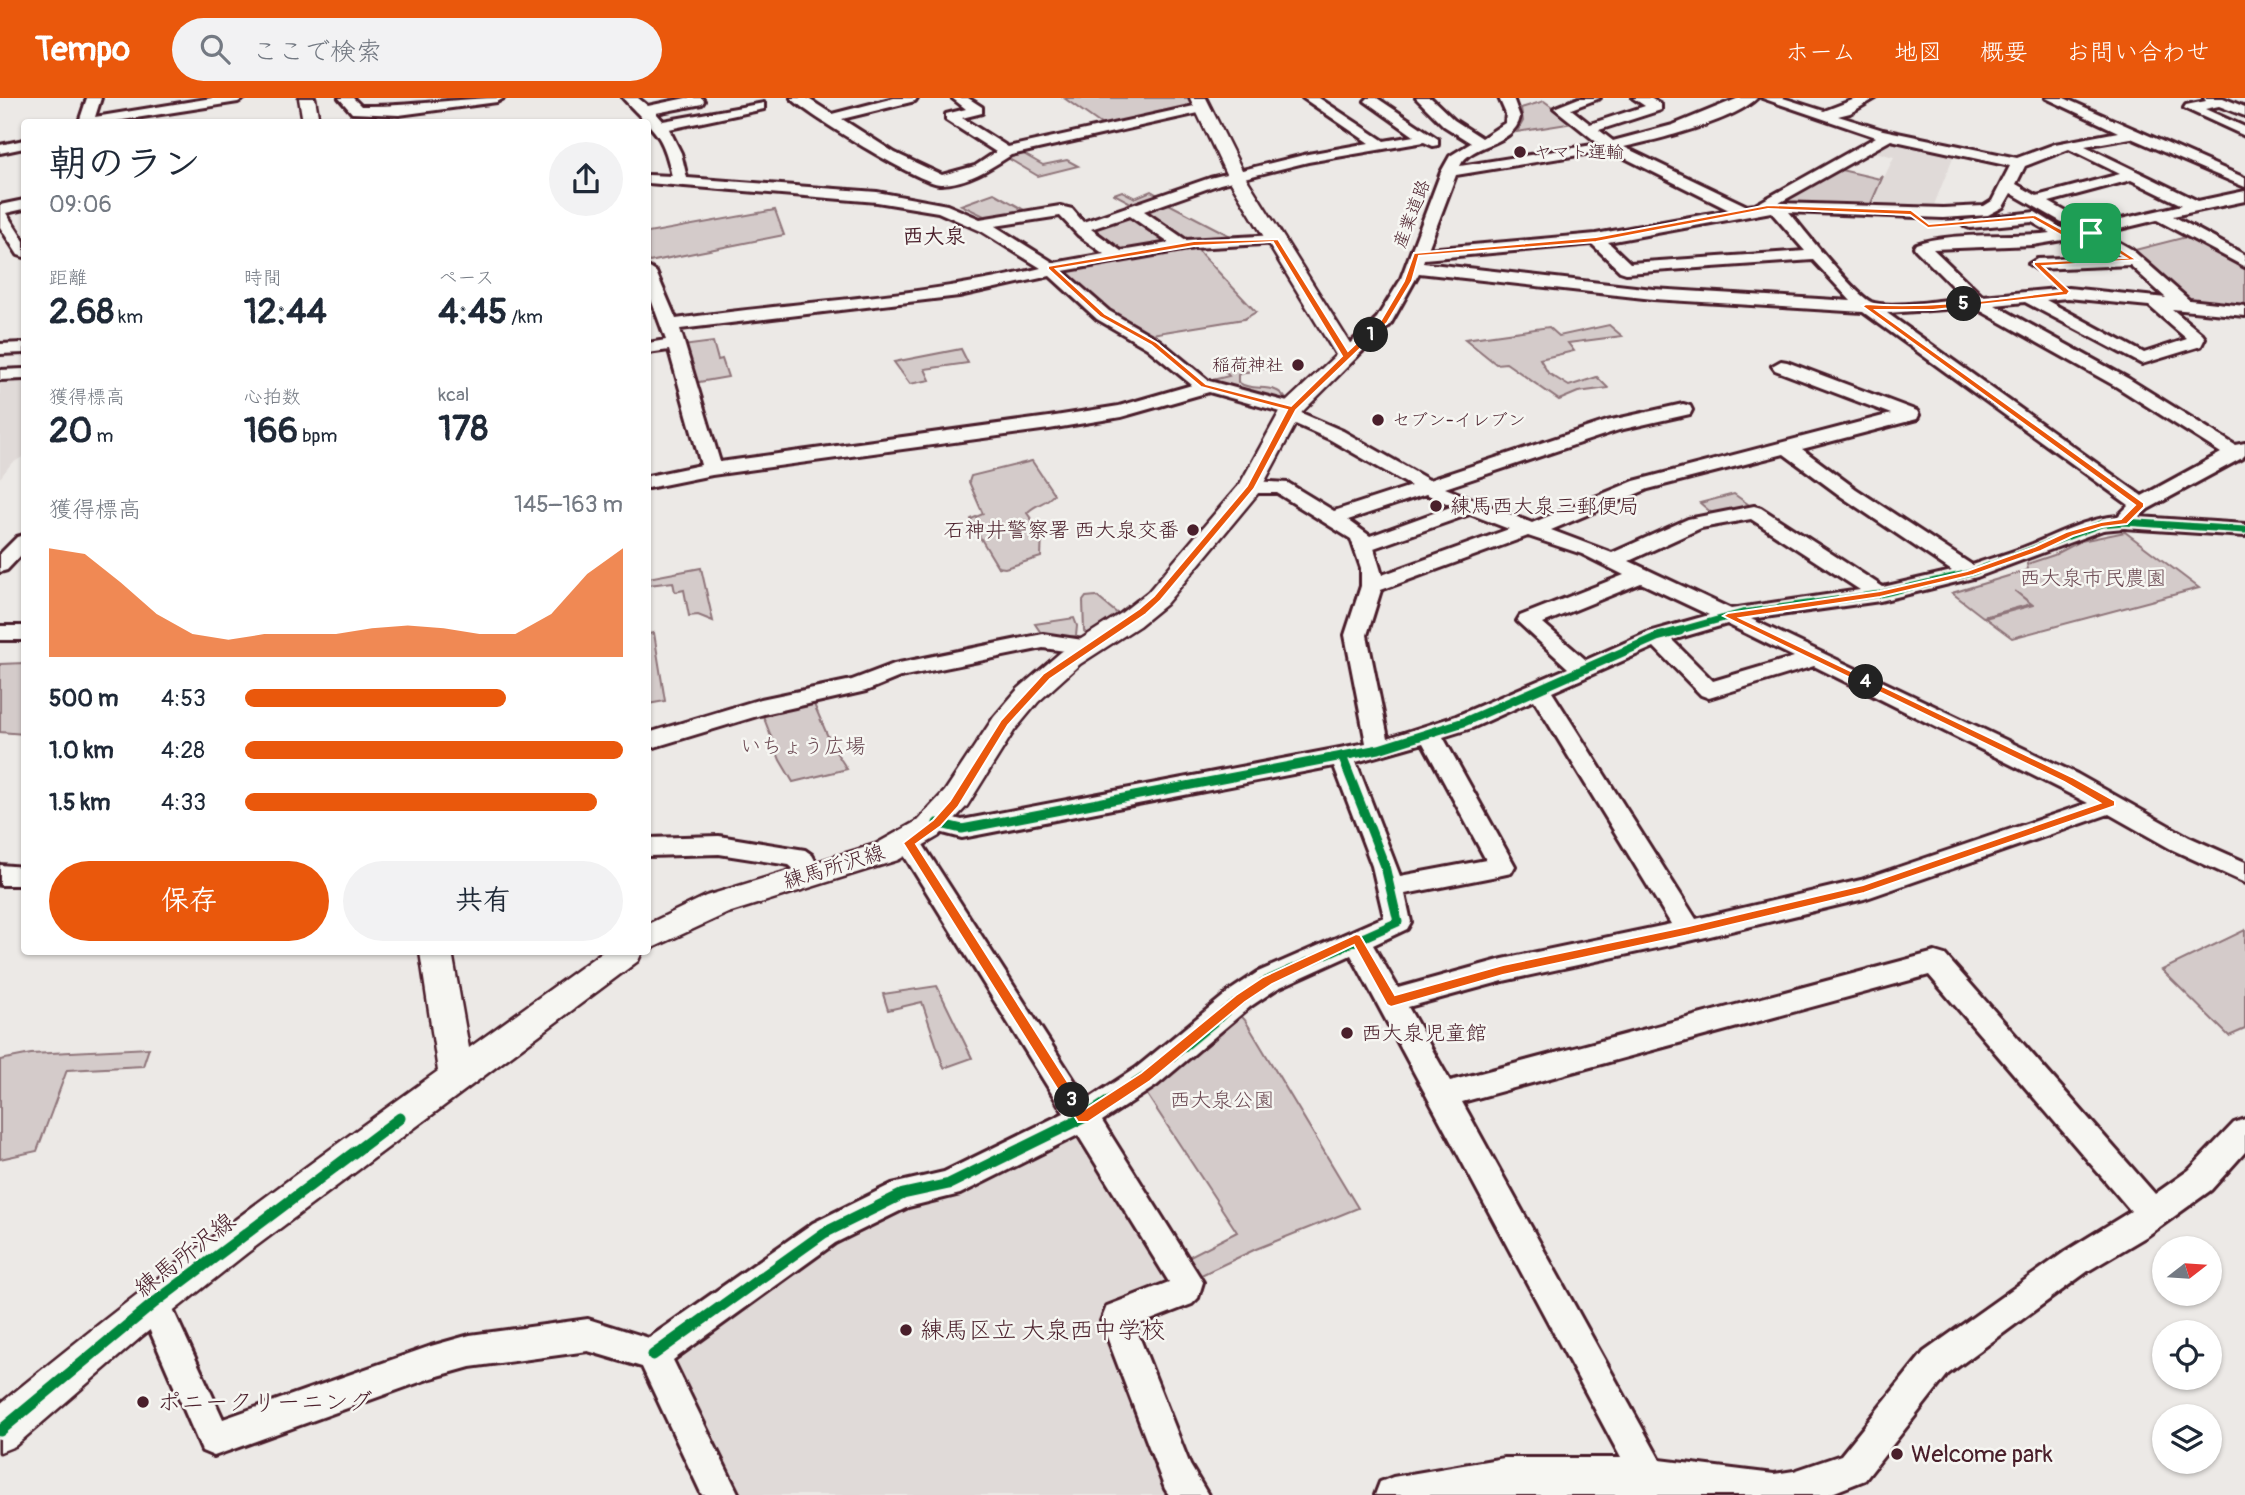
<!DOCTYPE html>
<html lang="ja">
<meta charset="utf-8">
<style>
body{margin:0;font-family:Pangolin,"Klee One",sans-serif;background:#f2f2f3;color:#1f2937;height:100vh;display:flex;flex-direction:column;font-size:26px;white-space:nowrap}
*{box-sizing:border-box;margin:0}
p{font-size:23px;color:#747a83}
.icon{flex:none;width:38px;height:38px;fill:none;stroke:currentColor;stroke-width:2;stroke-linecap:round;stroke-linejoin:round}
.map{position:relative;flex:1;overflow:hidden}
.panel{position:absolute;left:21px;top:21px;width:630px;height:836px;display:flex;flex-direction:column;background:#fff;border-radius:7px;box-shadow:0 2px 5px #0004}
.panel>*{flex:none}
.needle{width:46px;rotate:73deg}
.fabs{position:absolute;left:2152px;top:1138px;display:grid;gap:14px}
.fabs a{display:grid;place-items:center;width:70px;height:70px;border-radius:50%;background:#fff;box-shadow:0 2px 5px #0004;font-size:35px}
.pin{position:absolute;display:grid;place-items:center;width:60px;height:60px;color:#fff;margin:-30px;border-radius:14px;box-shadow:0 4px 10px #0006}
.km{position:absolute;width:35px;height:35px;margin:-18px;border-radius:50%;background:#222;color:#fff;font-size:19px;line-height:35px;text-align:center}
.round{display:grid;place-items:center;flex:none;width:74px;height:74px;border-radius:37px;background:#f2f2f3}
.overview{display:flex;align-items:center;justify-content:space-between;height:119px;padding:0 28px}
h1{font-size:38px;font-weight:700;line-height:52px}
.stats{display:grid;grid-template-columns:repeat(3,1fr);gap:10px;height:119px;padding:7px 28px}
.stats div{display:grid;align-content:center}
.stats b{font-size:35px;font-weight:700}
.stats small{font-size:19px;font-weight:400}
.stats p{font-size:19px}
.chart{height:196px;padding:14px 28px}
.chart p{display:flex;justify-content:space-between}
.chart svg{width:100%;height:126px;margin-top:7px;fill:#ea580c;opacity:.7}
.cta{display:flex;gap:14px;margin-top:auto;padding:14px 28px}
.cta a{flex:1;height:80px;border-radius:42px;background:#ea580c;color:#fff;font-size:28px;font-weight:700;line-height:80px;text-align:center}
.cta a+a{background:#f2f2f3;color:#1f2937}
ul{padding:0 28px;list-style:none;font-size:23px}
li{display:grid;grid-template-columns:112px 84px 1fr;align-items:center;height:52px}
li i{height:18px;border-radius:9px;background:#ea580c}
header{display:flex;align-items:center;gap:42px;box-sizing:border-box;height:98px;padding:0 35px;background:#ea580c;color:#fff}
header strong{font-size:33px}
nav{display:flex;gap:38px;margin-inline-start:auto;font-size:24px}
.search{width:490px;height:63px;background:#f2f2f3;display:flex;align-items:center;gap:18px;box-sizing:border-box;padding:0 24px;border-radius:38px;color:#747a83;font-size:26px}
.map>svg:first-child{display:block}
.built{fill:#e0dad8}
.green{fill:#d4cbca;stroke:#8f757a;stroke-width:2}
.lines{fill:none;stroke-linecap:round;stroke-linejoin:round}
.minor-casing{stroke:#4a1f2b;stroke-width:6}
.major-casing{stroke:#4a1f2b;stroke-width:5}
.minor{fill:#f6f6f2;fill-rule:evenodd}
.major{fill:#f6f6f2;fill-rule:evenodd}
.cycleway-far2-casing{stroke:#f6f6f2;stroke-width:10}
.cycleway-far1-casing{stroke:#f6f6f2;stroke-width:13}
.cycleway-casing{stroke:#f6f6f2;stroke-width:16}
.cycleway-far2{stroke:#00873e;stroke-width:7}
.cycleway-far1{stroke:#00873e;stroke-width:9}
.cycleway{stroke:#00873e;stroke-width:11}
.route{fill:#ea580c;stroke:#fff;stroke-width:2;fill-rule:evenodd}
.poi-dot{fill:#4a1f2b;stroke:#f6f6f2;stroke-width:2.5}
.labels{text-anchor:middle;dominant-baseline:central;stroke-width:5;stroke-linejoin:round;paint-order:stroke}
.far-poi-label{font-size:18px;fill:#4a1f2b;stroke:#f6f6f2;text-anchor:start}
.far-street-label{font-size:18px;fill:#4a1f2b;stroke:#f6f6f2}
.far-quarter-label{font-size:21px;font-weight:bold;fill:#4a1f2b;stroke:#f6f6f2}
.poi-label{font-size:21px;fill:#4a1f2b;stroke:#f6f6f2;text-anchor:start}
.park-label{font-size:21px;fill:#6c4a53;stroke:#f6f6f2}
.street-label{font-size:21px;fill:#4a1f2b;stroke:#f6f6f2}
.near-street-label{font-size:24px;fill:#4a1f2b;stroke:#f6f6f2}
.near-poi-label{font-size:24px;fill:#4a1f2b;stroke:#f6f6f2;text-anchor:start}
</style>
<header>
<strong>Tempo</strong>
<div class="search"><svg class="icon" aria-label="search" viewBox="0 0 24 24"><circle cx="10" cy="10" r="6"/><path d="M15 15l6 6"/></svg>ここで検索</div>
<nav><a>ホーム</a><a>地図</a><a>概要</a><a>お問い合わせ</a></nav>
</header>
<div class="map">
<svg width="2245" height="1397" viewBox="0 0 2245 1397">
<rect width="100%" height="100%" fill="#ece9e6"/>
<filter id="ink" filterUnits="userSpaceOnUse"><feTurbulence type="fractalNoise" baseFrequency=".0143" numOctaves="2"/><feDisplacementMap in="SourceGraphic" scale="14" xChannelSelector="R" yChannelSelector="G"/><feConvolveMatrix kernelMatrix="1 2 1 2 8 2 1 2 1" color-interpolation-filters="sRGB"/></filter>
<g filter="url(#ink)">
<g class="built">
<polygon points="1892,42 1955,54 1932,112 1869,110 1894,59 1875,54"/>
<polygon points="24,279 24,358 11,366 0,380 0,281"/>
<polygon points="1080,1034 1170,1178 1165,1189 1103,1215 1165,1387 1172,1397 737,1397 676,1271 679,1249 823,1146 903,1105"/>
</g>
<g class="green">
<polygon points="1064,0 1188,0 1193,11 1105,29"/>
<polygon points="1544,3 1574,25 1517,34 1523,23 1521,10"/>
<polygon points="1020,54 1043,67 1067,62 1078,68 1038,78 1004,58"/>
<polygon points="1841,72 1880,81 1883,78 1869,110 1778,105"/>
<polygon points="1122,93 1135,100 1151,93 1161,99 1159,101 1238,142 1184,142 1143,116 1144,112 1114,96"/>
<polygon points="994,95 1026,113 986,119 961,107"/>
<polygon points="775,112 784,137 649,164 648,162 648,135"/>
<polygon points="1129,118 1134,118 1171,144 1170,147 1120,155 1089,132"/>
<polygon points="2190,138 2245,168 2245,210 2186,202 2131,153"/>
<polygon points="1194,148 1256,214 1244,221 1152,236 1108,216 1063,170"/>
<polygon points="1609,227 1622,238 1568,245 1574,253 1540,261 1548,275 1569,288 1597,279 1608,290 1578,294 1559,302 1506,265 1496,266 1465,241 1549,229 1559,238"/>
<polygon points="713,244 718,262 722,261 728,279 693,285 682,248"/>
<polygon points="961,251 968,265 925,271 930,282 910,286 894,264"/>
<path d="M1251,261l18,6 2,3 -15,1 -18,6v7c15,11 37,-1 48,17l-5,2 -73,-20 21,-5 -6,-7 6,-5z"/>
<path d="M1032,363l22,33c-8,10 -19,10 -27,19l15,21 -1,23 -36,11 -7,-1 -26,-43 -1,-5 12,-5 -14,-32 2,-6z"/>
<polygon points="1734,396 1752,409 1714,417 1700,405"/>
<polygon points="2125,434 2199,490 2012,540 1985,520 2033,507 2015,493 2031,506 1983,519 1952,495 2028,472 2027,466 2054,457 2081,443"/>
<polygon points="701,470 713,523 698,517 689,518 684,492 675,494 673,484 648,487 648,480"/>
<polygon points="1096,498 1119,517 1088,537 1084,533 1083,503 1086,499"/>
<polygon points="1074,520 1077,528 1076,538 1045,541 1035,526"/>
<polygon points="654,535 665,603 648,606 648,536"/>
<polygon points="24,565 24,636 0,634 0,566"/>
<polygon points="813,604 832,648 847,671 793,684 780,662 762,615"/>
<polygon points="2245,832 2245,931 2229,938 2162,872"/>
<polygon points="937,888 972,960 944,970 922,904 888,912 883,896"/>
<polygon points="1234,910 1245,922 1358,1110 1256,1151 1195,1180 1182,1162 1237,1134 1140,986"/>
<polygon points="149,950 143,968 67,972 37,1053 0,1061 0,962 31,956"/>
</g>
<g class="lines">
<defs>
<g id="minor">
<polygon points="87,0 101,0 95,19 212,0 245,0 238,4 110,24 79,24"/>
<path d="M339,0h14l8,8c48,1 95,-8 143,-8l-7,4 -98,13 -47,-2z"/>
<path d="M623,0h15l10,8 38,-8h16l2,3 -2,3 -46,9 7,8 101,-18v6l-95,20 12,24 6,25 190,14 70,13 33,14 80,-13 12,3 11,13 127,-44 98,-24 61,-11 -66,-45h16l65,43 30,-5 -49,-35 3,-3h9l61,41v6l-5,1 -9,-4 -116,20 -88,22 -76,27 42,29 90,-5 6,2 2,3 -2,3 -88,5 -131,23 46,40 50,29 50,41 90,24 2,4 -2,3 44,19 86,49 178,-59 76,-17 7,2 2,4 -2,4 -71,16 -174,58 87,35 102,-42 257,-67 -116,-44 -3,-4 9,-5 6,1 130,49 2,4 -2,4 -115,30 54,40 116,76c19,-7 39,-12 58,-20 30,-12 55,-26 88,-29l11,-11 -266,-193 -210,-13 -234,-26 -29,52 -37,35h-12l-3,-4 3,-4 36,-34 23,-37 41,-109 9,-16 21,-13 -27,-17 -28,-28h15l23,22 28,18 23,-15 1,-9 -7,-16h14l7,19c-6,30 -49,25 -60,49l139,-22 -45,-36 25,-10h21l-29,11 19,15 55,-18 -12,-8h17l11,6v6l-62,20 14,11 60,-16 66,-27h18c-23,23 -100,42 -133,49l123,59 8,-1 121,-68 -114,-39h21l41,13 34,-13h18l-26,15 -12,3 45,14 134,28 38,-14 63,-12 -72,-34h18l181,80v9l-114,-49 -46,8 113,55 47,-10v10l-72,15 72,39v12l-88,-47 -54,13 28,16 58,51 56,6v10l-73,-7 30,25 3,4 -4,8 -59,18 -117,-62 -30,3 134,74 106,66 10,-2v12l-3,3 -94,51 -9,8 106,7v12l-121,-8 -21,2 -126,47 -97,24 -129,18 326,155 112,63 56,25v21l-74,-34 -62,-35 -245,85 -175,42 -186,40 -95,26 42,74 485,-129 10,3 210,239 34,-24 45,-47 11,-4v33l-34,38 -64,46 -59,35 -140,103 -83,106 -38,15h-452l5,-13 13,-5 111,-19h117l-270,-503 -73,33 -27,18 -95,80 -54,35 101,161 -5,16 -6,6 -57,22 55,139 18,30h-39l-4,-6 -64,-168 6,-15 62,-24 -91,-147 -118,59 -52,13 -73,36 -162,117 66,135h-37l-60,-128 -54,-16 -118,16 -39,11 -217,78 -12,-5 -64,-148 5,-11 11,-4 11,4 58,127 208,-73 39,-11 118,-16 61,19 164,-115 79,-39 52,-12 120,-59 -164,-264 -4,-6 4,-6 9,-3 9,3 169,263 49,-32 95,-78 27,-18 126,-55 -12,-51 -38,-100 -372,72 -34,-9 -3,-6 3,-6 9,-3 25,6 404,-77 -21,-108 16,-49v-18l-10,-29 -74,-46h-26l-10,-6 10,-6 37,2 46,28 77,-25 -82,-47 -47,-21 -1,-6 -72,-20 -88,25 -72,12 -337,46 -64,13v-12l53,-11 -32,-115 -21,3v-10l18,-3 -18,-49v-24l8,5 20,47c122,-18 245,-21 365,-51l-60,-37 -43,-19 -61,-10 -229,-19v-8l24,1c-10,-48 -20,-45 -49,-78zM1891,42l119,26 -18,35 -8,5 -41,2 -164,-5zM2069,51l51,25 -83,22 -21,-12 9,-18zM1609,52l120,60 -133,24 -168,15 28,-74zM2131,82l51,25 -91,21 -42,-24zM2011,95l63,36 -8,2 -31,-19 -70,8 -3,3 3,3 5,2 62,-6 19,11c-43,5 -95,-2 -135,11l-2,3 2,3 48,48c-20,2 -76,11 -93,4 -18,-9 -66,-71 -82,-90l154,6 45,-3 15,-8zM1771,114l34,39 -175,12 -22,-21zM1060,118l18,19 26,19 -50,9 -59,-37zM1130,118l39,27 -48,8 -30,-22zM2086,138l34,20 -83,3 -8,5 8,5 93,-4 36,33 -98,-10 -86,8 -49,-47 100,-4zM1592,146l28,27 6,2 187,-13 38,41 -198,-12 -230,-26 1,-4zM1050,178l47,43 50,29 45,37 -73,21 -70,11 -329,45 -40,-133 279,-33zM2068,200l81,8 38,33 -43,14 -98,-53zM1974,209l143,80 104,66 -79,43 -255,-183zM1784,356l58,43 110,74 -69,16 -122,-79 -7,-2 -66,13 -76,34 -61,-23 97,-41zM1426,396l27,12 -83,30 -22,-16zM1470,416l39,15 -127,46 -8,-27zM1751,421l109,71 -129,19 -102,-48 72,-33zM1528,438l54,18 42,21 -104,41 -3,5 51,47 -112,48 -68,22 -21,-103 14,-45zM1641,485l68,32 -60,17 -63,28 -43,-37zM1727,526l67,33 -81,24 -41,-41zM1654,549l47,48 8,3 105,-32 274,137 -227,77 -165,39 -144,-227zM1534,602l137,224 -168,35 -105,29 -25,-43 34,-16 4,-7 -6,-28 97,-19 9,-2 4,-7 -72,-129 29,-9zM1423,645l63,117 -86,16 -44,-114zM1929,877l202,236 -65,40 -142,101 -83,103 -47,16 -20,3 -114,-14 -198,-358z"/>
<path d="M791,0h16l25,16 62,-16h23l-2,3 -73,18 53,34 47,22 33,-9 21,-14 -50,-32v-6l20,-5 -14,-11h16l14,9v6l-20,5 46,29 195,-43 7,4 -7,4 -192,43c-20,13 -45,29 -70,29 -19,1 -135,-70 -150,-86z"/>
<polygon points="2204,0 2223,0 2245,9 2245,18 2219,8 2205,11 2245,29 2245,38 2184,10 2186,7 2206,3"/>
<polygon points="24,42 24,50 0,55 0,47"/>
<polygon points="24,102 24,111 6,115 24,143 24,159 18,157 0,129 0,107"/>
<polygon points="24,245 24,255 0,256 0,246"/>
<polygon points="24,271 24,281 0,282 0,272"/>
<polygon points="24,437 24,454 7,472 0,474 0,456 17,439"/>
<rect x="0" y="528" width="24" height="14"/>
<polygon points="1043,536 1096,544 1099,549 1096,554 1088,556 1043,550 900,579 866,593 764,616 648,651 648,635 761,601 852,582 894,566"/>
<path d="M719,738l86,14 7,5 11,20 -4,7c-19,6 -17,-7 -30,-17l-70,-11 -71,2v-18z"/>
<polygon points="0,767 24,769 24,787 0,787"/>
</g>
<g id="major">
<polygon points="299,0 315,0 319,24 303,24"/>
<polygon points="1190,0 1206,0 1245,78 1358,258 1302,314 1259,394 1166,506 1139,528 1080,566 1038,604 1014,633 967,708 939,738 898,762 728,815 648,852 648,826 706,798 876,746 917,723 945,693 994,619 1018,591 1061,554 1120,516 1148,494 1240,386 1284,306 1336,257 1227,78"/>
<path d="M420,854h32l17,96 133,-96h40l-4,9 -391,292 -106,84 -126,109 -15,6v-48c142,-117 288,-225 438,-333z"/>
</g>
</defs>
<use href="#minor" class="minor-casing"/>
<use href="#major" class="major-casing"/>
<use href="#minor" class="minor"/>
<use href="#major" class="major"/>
<defs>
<polyline id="cycleway-far2" points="1674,534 1742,515 1880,496 1970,475 2101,426 2124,424 2245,432"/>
<g id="cycleway-far1">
<polyline points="937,725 962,731 1379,651 1464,624 1657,539 1680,533"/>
<polyline points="1224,914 1268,882 1398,824 1385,768 1342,658"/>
</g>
<g id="cycleway">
<polyline points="653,1257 824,1135 903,1096 949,1086 1083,1020 1146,979 1226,913"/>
<polyline points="0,1333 154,1205 400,1020"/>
</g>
</defs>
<use href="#cycleway-far2" class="cycleway-far2-casing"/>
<use href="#cycleway-far1" class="cycleway-far1-casing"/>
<use href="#cycleway" class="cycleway-casing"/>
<use href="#cycleway-far2" class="cycleway-far2"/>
<use href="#cycleway-far1" class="cycleway-far1"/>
<use href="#cycleway" class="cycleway"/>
</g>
</g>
<path class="route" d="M1768,107l143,5 18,14 106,-9 35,19 23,-3 44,29 -94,6 27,25 -3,4 -134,15h-57l268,193v4l-17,17 -25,3 -29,9 -32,15 -68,24 -93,22 -140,21 332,159 43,24v5l-251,87 -175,42 -186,40 -112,32 -4,-2 -33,-60 -82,39 -27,18 -95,79 -62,41h-10l-175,-279 30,-23 17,-19 51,-81 42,-46 96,-65 15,-13 93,-110 40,-76 -86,-23 -50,-42 -51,-28 -52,-48v-3l146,-25 84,-2 70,112 33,-31 23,-39 10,-28 182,-16zM1768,111l142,6 18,13 105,-9 33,19 23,-3 37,23 -92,4v3l27,26c-65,8 -129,18 -195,13l-4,2 273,199 -14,14 -20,3 -35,10 -32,15 -67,24 -87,20 -152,22 -5,3 341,166 36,21 -237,82 -174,41 -186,39 -108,30 -35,-60 -4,-1 -93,43 -27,18 -95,78 -56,36 -169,-265 25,-18 17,-19 50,-82 42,-46 96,-65 15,-14 93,-111 42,-79 91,-87 25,-42 7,-25 177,-14zM1273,144l69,114 -51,50 -85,-22 -50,-42 -51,-28 -49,-45 138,-23z"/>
<g class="poi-dot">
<circle cx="1520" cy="54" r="7"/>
<circle cx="1298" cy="267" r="7"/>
<circle cx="1378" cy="322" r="7"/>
<circle cx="1436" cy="408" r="7"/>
<circle cx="1193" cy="432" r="7"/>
<circle cx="1347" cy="935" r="7"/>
<circle cx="906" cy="1232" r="7"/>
<circle cx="143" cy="1304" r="7"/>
<circle cx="1897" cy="1356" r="7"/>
</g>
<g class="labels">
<g class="far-poi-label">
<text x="1534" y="54">ヤマト運輸</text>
<text x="1284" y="267" text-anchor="end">稲荷神社</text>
<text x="1392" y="322">セブン-イレブン</text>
</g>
<g class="far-street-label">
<text transform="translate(1412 116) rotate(-69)">産業道路</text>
</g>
<g class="far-quarter-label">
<text x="934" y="138">西大泉</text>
</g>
<g class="poi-label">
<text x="1450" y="408">練馬西大泉三郵便局</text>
<text x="1179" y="432" text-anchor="end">石神井警察署 西大泉交番</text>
<text x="1361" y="935">西大泉児童館</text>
</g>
<g class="park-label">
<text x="2093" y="480">西大泉市民農園</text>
<text x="803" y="648">いちょう広場</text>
<text x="1222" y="1002">西大泉公園</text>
</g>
<g class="street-label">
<text transform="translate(834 769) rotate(-17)">練馬所沢線</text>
</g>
<g class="near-street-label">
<text transform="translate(185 1157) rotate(-38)">練馬所沢線</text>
</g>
<g class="near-poi-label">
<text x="920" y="1232">練馬区立 大泉西中学校</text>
<text x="157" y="1304">ポニークリーニング</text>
<text x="1911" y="1356">Welcome park</text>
</g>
</g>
</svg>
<div class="fabs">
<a><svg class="needle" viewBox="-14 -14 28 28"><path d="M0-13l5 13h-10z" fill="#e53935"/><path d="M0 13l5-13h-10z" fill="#747a83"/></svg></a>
<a><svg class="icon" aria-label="locate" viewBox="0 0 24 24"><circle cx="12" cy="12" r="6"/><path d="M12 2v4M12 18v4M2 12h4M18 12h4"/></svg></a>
<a><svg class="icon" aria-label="layers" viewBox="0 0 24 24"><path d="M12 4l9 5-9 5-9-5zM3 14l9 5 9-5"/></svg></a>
</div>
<div class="pin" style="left:2091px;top:135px;background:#1e9e55"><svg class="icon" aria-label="arrive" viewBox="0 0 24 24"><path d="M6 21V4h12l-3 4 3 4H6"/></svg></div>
<b class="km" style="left:1371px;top:237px">1</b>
<b class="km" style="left:1072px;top:1002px">3</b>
<b class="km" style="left:1866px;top:584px">4</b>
<b class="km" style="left:1964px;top:206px">5</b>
<section class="panel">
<div class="overview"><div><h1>朝のラン</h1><p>09:06</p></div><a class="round"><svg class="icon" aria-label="share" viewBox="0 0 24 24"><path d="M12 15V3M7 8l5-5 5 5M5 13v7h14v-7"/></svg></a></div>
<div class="stats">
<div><p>距離</p><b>2.68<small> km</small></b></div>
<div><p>時間</p><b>12:44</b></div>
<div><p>ペース</p><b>4:45<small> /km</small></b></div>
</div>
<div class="stats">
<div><p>獲得標高</p><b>20<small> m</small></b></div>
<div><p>心拍数</p><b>166<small> bpm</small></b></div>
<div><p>kcal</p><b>178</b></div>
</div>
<div class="chart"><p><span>獲得標高</span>145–163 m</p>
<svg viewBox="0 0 160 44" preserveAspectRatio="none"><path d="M0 44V6L10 8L20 18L30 29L40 36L50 38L60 36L70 36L80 36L90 34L100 33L110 34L120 36L130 36L140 29L150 15L160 6V44z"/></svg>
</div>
<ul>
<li><b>500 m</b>4:53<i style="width:69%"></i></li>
<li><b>1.0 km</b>4:28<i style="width:100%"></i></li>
<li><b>1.5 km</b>4:33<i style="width:93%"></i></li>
</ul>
<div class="cta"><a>保存</a><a>共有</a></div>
</section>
</div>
